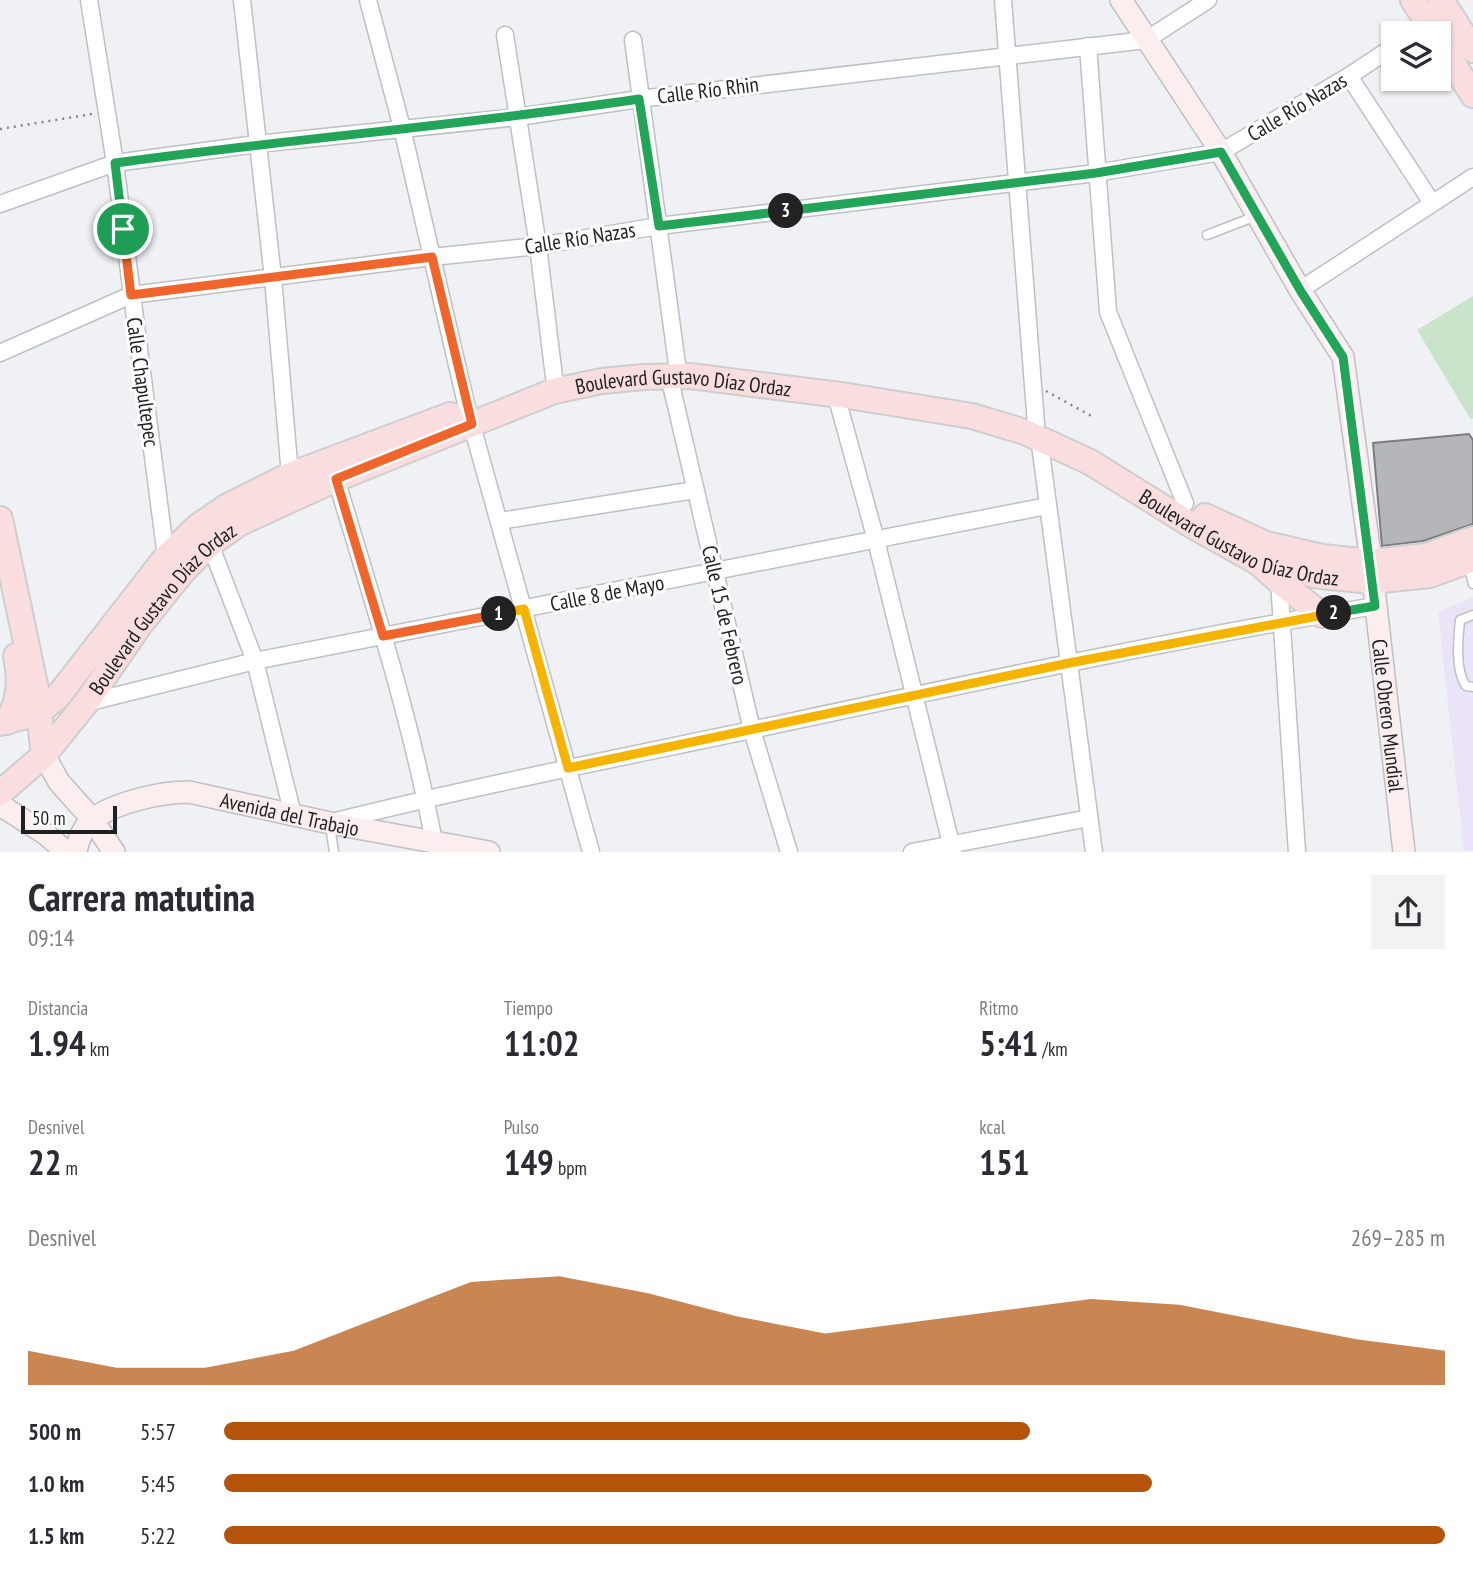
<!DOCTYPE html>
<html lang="es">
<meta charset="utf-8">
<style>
body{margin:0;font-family:"PT Sans Narrow",sans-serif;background:#f2f2f3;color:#2b2b33;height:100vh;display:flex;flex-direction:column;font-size:26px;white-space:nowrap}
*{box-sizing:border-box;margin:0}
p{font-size:23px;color:#7c7c81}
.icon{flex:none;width:38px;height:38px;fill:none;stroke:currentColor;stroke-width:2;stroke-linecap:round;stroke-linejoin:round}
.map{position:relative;height:852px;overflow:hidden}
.drawer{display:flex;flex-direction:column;background:#fff;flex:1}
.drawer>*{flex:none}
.tools{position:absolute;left:1381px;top:21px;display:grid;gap:14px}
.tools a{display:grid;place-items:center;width:70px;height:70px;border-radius:0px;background:#fff;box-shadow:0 2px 5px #0004;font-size:35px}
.scale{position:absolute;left:21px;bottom:18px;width:96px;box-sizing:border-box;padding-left:7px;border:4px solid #1f2021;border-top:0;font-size:19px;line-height:24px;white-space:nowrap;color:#1f2021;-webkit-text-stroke:5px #fefeff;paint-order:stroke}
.pin{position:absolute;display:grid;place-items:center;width:60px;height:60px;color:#fff;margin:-30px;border:4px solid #fff;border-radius:50%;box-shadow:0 2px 7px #0007}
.km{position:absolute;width:35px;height:35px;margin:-18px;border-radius:50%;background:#222;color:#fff;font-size:19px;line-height:35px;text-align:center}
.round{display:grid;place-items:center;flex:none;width:74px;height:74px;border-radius:0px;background:#f2f2f3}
.overview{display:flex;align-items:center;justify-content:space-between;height:119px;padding:0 28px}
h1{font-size:38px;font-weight:800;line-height:52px}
.stats{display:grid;grid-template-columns:repeat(3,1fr);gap:10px;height:119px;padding:7px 28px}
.stats div{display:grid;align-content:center}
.stats b{font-size:35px;font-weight:800}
.stats small{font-size:19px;font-weight:400}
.stats p{font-size:19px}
.chart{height:196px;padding:14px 28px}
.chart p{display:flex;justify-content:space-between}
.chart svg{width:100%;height:126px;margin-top:7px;fill:#b45309;opacity:.7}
ul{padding:0 28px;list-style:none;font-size:23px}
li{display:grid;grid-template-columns:112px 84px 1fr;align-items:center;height:52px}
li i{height:18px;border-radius:9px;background:#b45309}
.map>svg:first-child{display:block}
.commercial{fill:#ebe3f8}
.green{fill:#c9e4ca}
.building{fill:#b4b6b9;stroke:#7b7d7f;stroke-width:2}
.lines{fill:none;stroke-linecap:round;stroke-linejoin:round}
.lane-casing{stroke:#bec0c3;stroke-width:11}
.street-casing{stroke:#bec0c3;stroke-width:19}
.secondary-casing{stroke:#bec0c3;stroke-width:24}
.primary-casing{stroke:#cecece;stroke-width:28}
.path{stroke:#87888a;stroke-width:2.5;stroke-dasharray:2 5;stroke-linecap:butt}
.lane{stroke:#fff;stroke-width:8}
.street{stroke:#fff;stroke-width:16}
.secondary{stroke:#fceeef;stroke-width:21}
.primary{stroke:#fadedf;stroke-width:24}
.split-1-casing{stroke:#fff;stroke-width:14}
.split-2-casing{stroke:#fff;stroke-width:14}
.split-3-casing{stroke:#fff;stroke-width:14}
.split-4-casing{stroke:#fff;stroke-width:14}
.split-1{stroke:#f0652b;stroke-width:9}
.split-2{stroke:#f5b400;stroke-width:9}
.split-3{stroke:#22a559;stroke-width:9}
.split-4{stroke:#22a559;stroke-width:9}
.labels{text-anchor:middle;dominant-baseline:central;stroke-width:6;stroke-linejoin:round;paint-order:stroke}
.street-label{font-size:21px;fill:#1f2021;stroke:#fefeff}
</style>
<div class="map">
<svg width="1473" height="852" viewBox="0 0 1473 852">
<rect width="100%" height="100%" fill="#eff1f4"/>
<polygon class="commercial" points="1473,597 1473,851 1464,851 1438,612"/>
<polygon class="green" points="1473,296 1473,418 1471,420 1417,330"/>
<polygon class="building" points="1469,434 1473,440 1473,524 1423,541 1382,546 1373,443"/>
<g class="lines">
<defs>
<g id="lane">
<polyline points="1207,235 1256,216"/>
<polyline points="1468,565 1473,584"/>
<path d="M1473,615l-13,5c-2,20 -5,50 6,66l7,1"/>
<polyline points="330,826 334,852"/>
</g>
<g id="street">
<polyline points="89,0 115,163 166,557"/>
<polyline points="242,0 273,278 290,475"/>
<polyline points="368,0 402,128 467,408 591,852"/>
<polyline points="1003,0 1036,424"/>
<polyline points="505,35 538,246 554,377"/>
<polyline points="633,40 677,364"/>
<polyline points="1088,46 1108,312 1185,503"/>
<polyline points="1349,76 1432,203"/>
<polyline points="0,204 115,163 257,144 518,117 639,99 1146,40 1208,0"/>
<polyline points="1300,290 1473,177"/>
<polyline points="0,353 131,295 432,257 538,246 659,226 1096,173 1221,152 1349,76 1393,47"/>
<polyline points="669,376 752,730 789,852"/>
<polyline points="836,395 876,540 953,852"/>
<polyline points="1039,437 1094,852"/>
<path d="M336,479c36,119 75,240 98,363"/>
<polyline points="500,521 695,490"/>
<polyline points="210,544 255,661 293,815"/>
<polyline points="1279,581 1297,852"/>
<polyline points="86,703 255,661 1047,506"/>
<path d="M336,821c148,-37 298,-66 448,-98 196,-42 393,-84 591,-117"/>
<polyline points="912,852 1089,818"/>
</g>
<g id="secondary">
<path id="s1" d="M1121,0l100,152 79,138 43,67 28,205 33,290"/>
<polyline points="44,755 59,782 92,819 114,852"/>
<polyline points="0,805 47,835 66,852"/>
<path id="s2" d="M76,852c2,-12 8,-27 18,-34 24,-16 66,-26 95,-26l141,31 159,29"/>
</g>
<g id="primary">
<polyline points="1413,0 1435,33"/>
<polyline points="1441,0 1473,50"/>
<polyline points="1438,40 1473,95"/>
<polyline points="1205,516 1266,544 1322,557 1371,562 1426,556 1473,539"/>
<polyline points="0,519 36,689 44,755"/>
<polyline points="1261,565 1279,581 1322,615"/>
<path d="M7,722c13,-21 14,-42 9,-66"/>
<polyline points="0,723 38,713 58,696 166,557 197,527 226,507 290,475 450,415"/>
<path id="s3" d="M0,793l44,-38 42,-52 53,-77 45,-56 26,-26 30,-21 96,-44 218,-88 48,-10 42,-4 46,-1 158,20 124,20 53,16 65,30 103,64 68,38 59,12 52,5 58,-6 43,-16"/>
</g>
</defs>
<use href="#lane" class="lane-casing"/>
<use href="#street" class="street-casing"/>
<use href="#secondary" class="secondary-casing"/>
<use href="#primary" class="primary-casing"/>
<g class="path">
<polyline points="0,129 92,114"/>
<polyline points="1046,391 1095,418"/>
</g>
<use href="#lane" class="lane"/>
<use href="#street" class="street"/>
<use href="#secondary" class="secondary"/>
<use href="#primary" class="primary"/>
</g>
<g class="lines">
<defs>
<polyline id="split-1" points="123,229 131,295 432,257 472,424 336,479 383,636 499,614"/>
<polyline id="split-2" points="499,614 524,609 568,768 1069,663 1334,613"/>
<polyline id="split-3" points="786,211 1096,173 1221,152 1300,290 1343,357 1375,606 1334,613"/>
<path id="split-4" d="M123,229l-8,-66c174,-24 350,-38 524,-64l20,127 127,-15"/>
</defs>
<use href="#split-1" class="split-1-casing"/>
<use href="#split-2" class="split-2-casing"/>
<use href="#split-3" class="split-3-casing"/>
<use href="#split-4" class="split-4-casing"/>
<use href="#split-1" class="split-1"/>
<use href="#split-2" class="split-2"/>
<use href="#split-3" class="split-3"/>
<use href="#split-4" class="split-4"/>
</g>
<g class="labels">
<g class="street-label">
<text transform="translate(708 90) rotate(-7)">Calle Río Rhin</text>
<text transform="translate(1297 107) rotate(-31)">Calle Río Nazas</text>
<text transform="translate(580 238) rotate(-9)">Calle Río Nazas</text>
<text transform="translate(143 382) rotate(82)">Calle Chapultepec</text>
<text stroke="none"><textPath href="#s3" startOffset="835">Boulevard Gustavo Díaz Ordaz</textPath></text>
<text stroke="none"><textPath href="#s3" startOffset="1423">Boulevard Gustavo Díaz Ordaz</textPath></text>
<text transform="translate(607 593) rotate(-11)">Calle 8 de Mayo</text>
<text stroke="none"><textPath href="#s3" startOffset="247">Boulevard Gustavo Díaz Ordaz</textPath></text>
<text transform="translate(725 615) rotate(77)">Calle 15 de Febrero</text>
<text stroke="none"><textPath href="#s1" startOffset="782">Calle Obrero Mundial</textPath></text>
<text stroke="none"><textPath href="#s2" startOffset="242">Avenida del Trabajo</textPath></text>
</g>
</g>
</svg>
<div class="tools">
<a><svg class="icon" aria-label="layers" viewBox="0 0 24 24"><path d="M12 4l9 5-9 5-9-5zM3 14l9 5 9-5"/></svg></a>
</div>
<div class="scale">50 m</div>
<div class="pin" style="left:123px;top:229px;background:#1e9e55"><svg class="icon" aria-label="arrive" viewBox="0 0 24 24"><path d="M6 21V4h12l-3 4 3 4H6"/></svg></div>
<b class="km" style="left:499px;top:614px">1</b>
<b class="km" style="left:1334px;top:613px">2</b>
<b class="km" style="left:786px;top:211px">3</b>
</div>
<section class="drawer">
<div class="overview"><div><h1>Carrera matutina</h1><p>09:14</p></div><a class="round"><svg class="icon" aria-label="share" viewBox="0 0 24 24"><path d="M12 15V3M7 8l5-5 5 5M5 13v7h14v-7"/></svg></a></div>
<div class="stats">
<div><p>Distancia</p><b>1.94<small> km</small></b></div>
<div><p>Tiempo</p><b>11:02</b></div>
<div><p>Ritmo</p><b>5:41<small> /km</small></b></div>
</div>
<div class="stats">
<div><p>Desnivel</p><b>22<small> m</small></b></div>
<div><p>Pulso</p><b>149<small> bpm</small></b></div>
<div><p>kcal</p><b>151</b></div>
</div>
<div class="chart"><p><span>Desnivel</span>269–285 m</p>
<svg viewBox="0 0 160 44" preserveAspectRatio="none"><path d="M0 44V32L10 38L20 38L30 32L40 20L50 8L60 6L70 12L80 20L90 26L100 22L110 18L120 14L130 16L140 22L150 28L160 32V44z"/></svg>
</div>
<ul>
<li><b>500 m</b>5:57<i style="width:66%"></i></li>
<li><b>1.0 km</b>5:45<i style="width:76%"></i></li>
<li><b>1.5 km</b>5:22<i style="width:100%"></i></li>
</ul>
</section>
